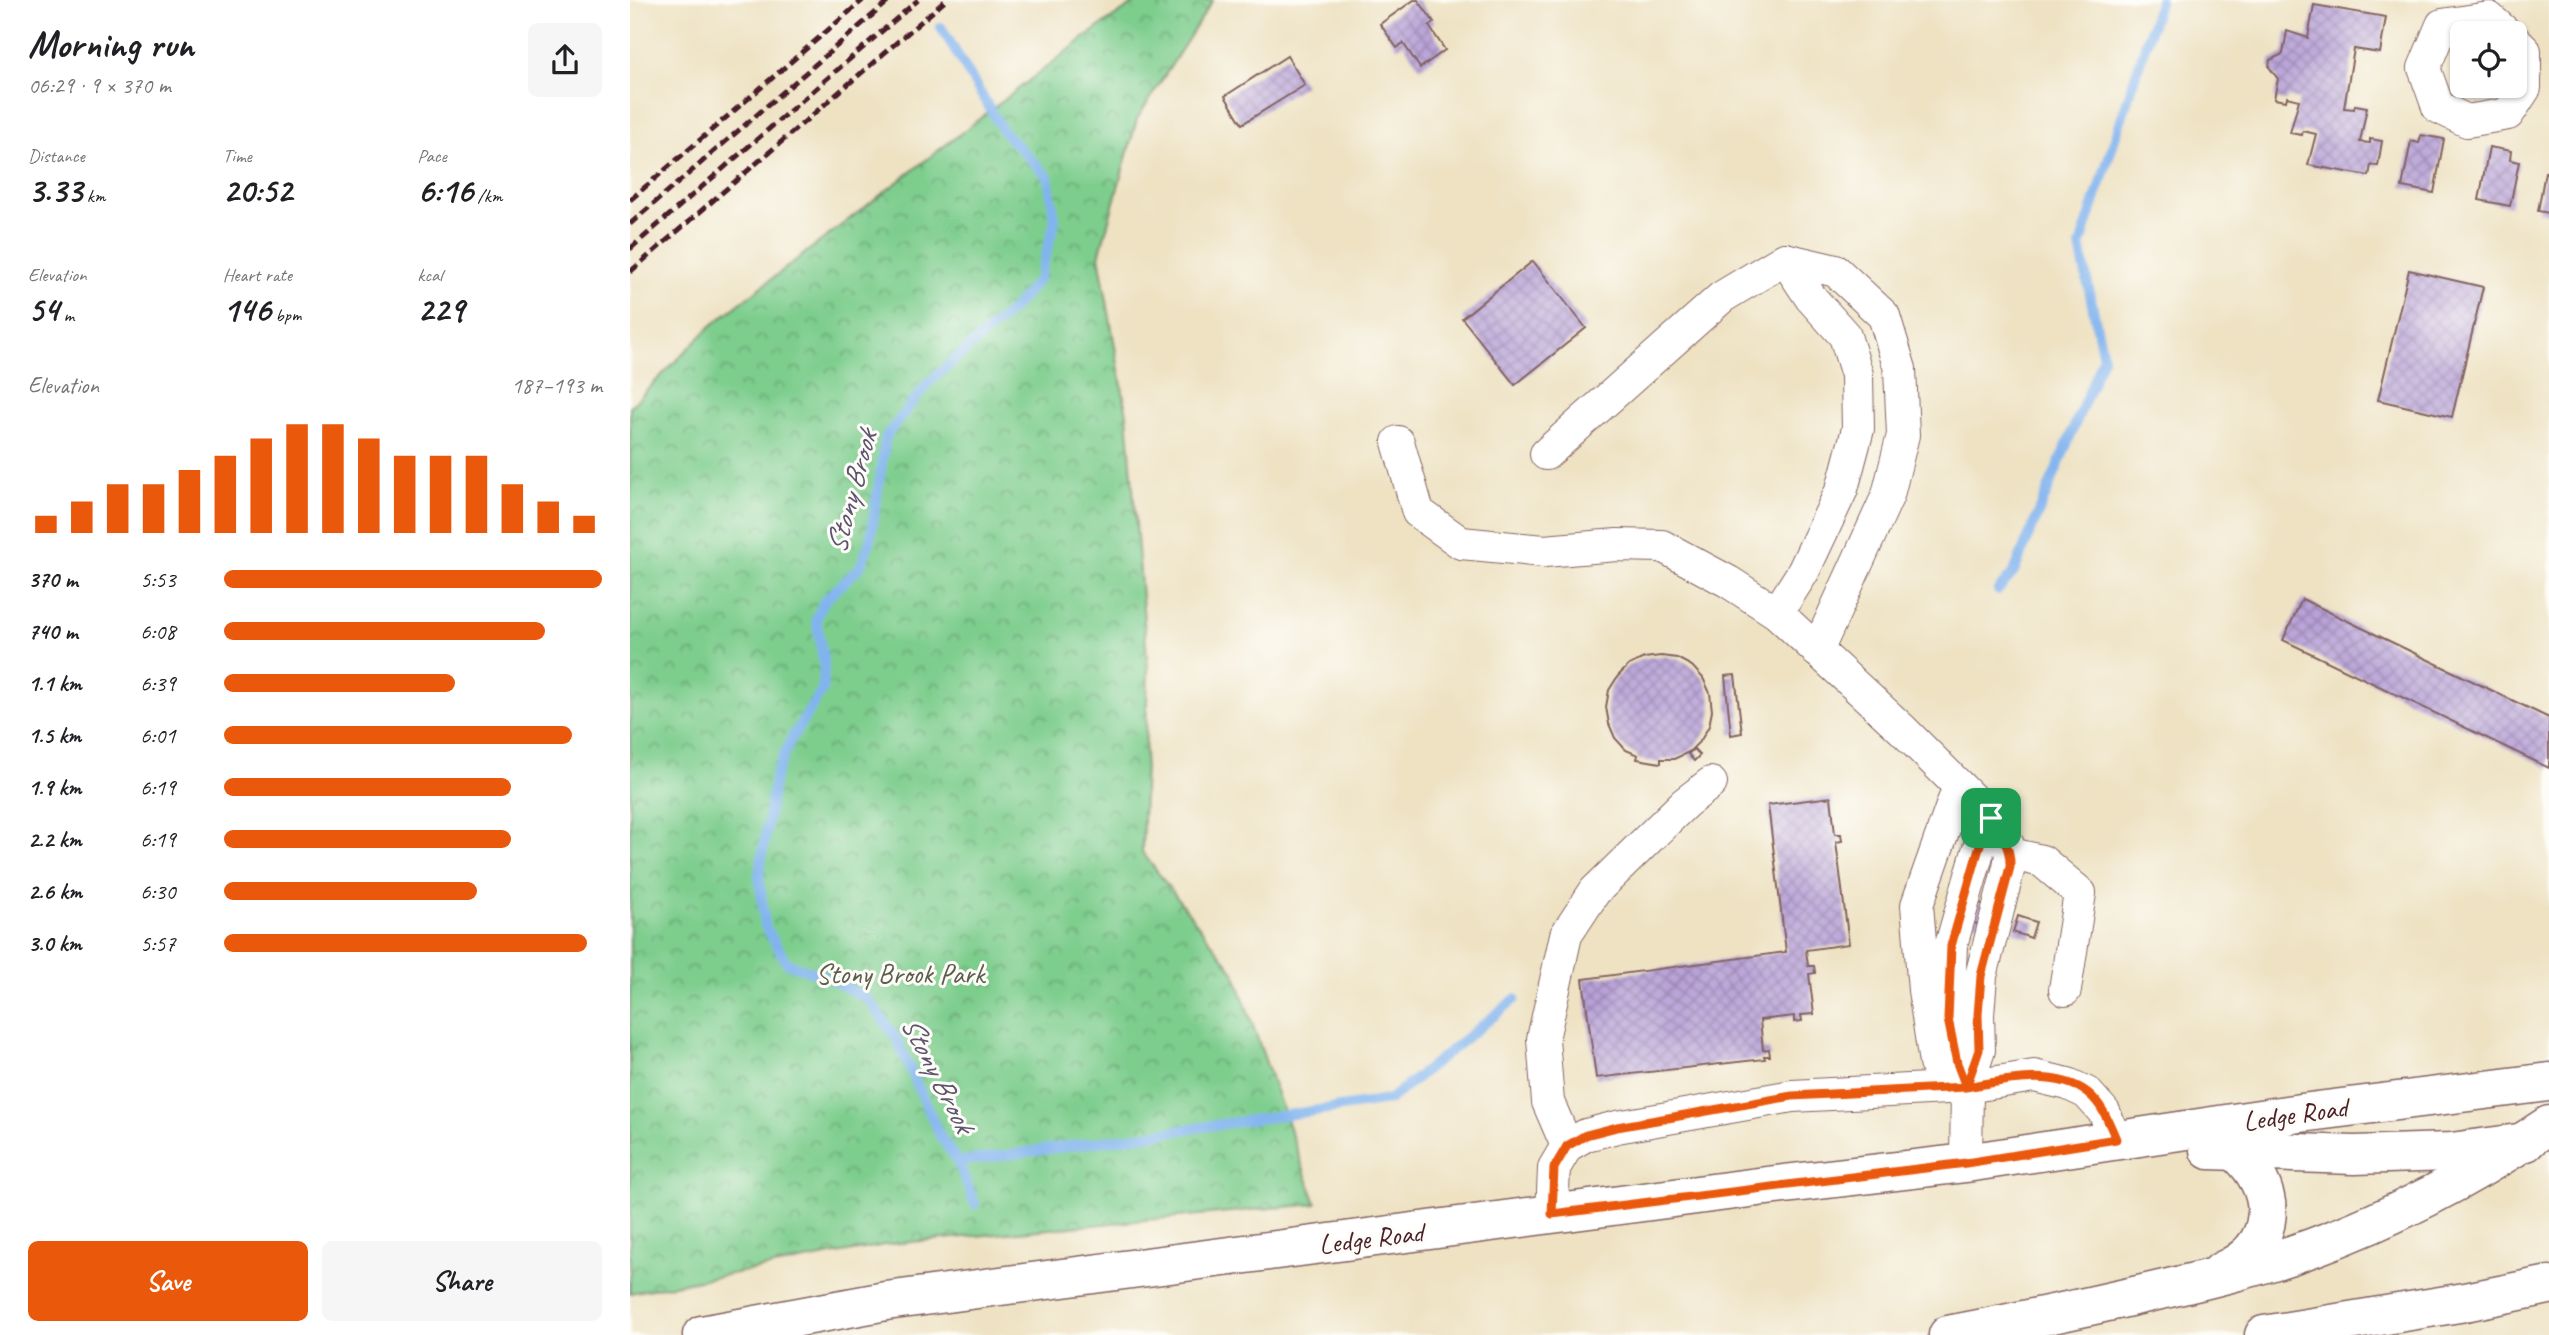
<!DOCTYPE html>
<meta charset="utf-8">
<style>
body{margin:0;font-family:Caveat,sans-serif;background:#f6f6f6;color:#202124;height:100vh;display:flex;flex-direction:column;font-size:26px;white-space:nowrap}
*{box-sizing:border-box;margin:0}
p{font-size:23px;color:#757577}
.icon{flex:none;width:38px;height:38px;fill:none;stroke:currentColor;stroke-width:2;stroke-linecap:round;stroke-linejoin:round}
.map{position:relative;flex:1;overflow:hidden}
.sheet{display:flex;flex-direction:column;background:#fff;width:630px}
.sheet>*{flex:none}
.buttons{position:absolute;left:1820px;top:21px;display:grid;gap:14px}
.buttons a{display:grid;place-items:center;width:77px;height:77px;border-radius:10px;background:#fff;box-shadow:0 2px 5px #0004;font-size:35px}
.pin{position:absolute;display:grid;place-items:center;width:60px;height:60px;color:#fff;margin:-30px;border-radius:14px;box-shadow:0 4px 10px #0006}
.round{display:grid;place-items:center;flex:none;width:74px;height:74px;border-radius:10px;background:#f6f6f6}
.head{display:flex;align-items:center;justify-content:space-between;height:119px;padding:0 28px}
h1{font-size:38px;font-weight:700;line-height:52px}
.metrics{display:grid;grid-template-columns:repeat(3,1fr);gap:10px;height:119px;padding:7px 28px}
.metrics div{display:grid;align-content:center}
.metrics b{font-size:35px;font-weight:700}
.metrics small{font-size:19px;font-weight:400}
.metrics p{font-size:19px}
.chart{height:196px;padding:14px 28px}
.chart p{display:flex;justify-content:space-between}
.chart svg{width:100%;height:126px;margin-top:7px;stroke:#ea580c;stroke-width:6}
.action{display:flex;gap:14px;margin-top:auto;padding:14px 28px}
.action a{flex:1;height:80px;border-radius:10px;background:#ea580c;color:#fff;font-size:28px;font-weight:700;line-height:80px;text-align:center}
.action a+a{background:#f6f6f6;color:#202124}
ul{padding:0 28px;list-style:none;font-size:23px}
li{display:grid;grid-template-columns:112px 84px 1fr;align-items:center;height:52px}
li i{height:18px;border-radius:9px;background:#ea580c}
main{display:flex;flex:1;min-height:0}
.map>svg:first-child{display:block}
.park{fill:url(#park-crowns);stroke:#64765c;stroke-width:2}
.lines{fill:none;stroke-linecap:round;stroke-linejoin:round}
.stream{stroke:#81b4ee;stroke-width:10}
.building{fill:url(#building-cross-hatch)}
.minor-casing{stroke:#836360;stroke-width:34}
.major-casing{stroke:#836360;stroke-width:41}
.highway-casing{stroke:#836360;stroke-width:41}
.minor{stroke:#fff;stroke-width:32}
.major{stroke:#fff;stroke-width:38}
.highway{stroke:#fff;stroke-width:38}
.rail{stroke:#4a1f2b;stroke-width:5;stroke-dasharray:10 5;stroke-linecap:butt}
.route-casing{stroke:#fff;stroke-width:14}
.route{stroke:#ea580c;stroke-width:9}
.labels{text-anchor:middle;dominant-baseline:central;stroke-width:6;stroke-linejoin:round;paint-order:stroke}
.park-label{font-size:28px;fill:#5c5c4d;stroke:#fdfcf7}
.street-label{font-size:28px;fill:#4a1f2b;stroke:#fdfcf7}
.water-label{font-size:30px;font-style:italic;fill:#5d536f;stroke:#fdfcf7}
</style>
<main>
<section class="sheet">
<div class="head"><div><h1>Morning run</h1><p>06:29 · 9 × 370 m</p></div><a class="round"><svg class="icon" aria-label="share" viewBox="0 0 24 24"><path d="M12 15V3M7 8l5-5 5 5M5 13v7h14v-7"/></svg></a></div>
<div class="metrics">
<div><p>Distance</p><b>3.33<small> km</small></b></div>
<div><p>Time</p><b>20:52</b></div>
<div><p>Pace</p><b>6:16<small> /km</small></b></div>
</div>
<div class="metrics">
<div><p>Elevation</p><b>54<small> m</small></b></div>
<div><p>Heart rate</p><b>146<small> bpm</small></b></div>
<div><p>kcal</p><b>229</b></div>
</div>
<div class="chart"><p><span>Elevation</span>187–193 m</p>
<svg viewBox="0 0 160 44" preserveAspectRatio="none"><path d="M5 44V38M15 44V33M25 44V27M35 44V27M45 44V22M55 44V17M65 44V11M75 44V6M85 44V6M95 44V11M105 44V17M115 44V17M125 44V17M135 44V27M145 44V33M155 44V38"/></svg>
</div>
<ul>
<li><b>370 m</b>5:53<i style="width:100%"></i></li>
<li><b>740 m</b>6:08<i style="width:85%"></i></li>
<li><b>1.1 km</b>6:39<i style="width:61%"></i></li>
<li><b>1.5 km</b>6:01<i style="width:92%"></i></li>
<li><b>1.9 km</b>6:19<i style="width:76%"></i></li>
<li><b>2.2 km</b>6:19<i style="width:76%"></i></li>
<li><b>2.6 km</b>6:30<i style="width:67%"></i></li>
<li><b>3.0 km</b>5:57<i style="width:96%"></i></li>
</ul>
<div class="action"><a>Save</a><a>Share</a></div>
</section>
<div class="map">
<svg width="1919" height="1335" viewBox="0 0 1919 1335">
<defs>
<pattern id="park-crowns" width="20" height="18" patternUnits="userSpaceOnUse" patternTransform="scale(1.75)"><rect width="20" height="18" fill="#7dcd8d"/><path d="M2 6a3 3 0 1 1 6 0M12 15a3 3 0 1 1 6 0" fill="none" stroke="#68a673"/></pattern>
<pattern id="building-cross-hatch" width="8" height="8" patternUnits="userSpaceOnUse" patternTransform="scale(1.75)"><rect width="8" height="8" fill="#b8a2d8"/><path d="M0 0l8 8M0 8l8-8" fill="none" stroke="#9883af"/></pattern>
</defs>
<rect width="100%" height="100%" fill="#fdfcf7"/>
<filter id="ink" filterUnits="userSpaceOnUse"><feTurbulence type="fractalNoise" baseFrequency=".0143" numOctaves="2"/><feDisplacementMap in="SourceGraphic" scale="14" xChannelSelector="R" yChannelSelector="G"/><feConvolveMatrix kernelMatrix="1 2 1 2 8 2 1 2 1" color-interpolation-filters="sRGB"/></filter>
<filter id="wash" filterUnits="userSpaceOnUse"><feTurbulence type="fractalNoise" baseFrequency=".00686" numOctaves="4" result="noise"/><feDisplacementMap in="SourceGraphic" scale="28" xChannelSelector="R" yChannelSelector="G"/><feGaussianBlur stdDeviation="1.57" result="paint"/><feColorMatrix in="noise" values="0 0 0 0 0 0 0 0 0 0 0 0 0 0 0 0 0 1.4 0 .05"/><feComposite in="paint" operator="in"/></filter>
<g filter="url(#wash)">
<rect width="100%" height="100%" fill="#eee2c3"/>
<polygon class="park" points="509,0 583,0 507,119 469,256 497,415 518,670 512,852 604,972 686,1204 260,1244 0,1293 0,407 82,325 466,29"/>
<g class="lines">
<g class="stream">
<polyline points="311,27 373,131 418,177 425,221 409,279 381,311 299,382 256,436 240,542 230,567 194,601 186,619 194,663 193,689 161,739 145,776 129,875 135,926 157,963 199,978 239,1000 267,1040 310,1136 328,1162 345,1204"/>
<polyline points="1368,590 1384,572 1473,357 1450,246 1530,0"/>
<polyline points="328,1162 759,1100 885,999"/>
</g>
</g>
<g id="blocks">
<g class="building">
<polygon points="784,0 788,0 804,22 799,26 815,50 790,68 773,43 767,48 750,24"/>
<polygon points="1684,5 1756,17 1750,53 1724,49 1714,108 1724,109 1725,105 1737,107 1730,142 1740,143 1740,139 1752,141 1748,166 1741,165 1739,176 1678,165 1686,134 1673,131 1672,135 1660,133 1669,100 1657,97 1656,101 1644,99 1648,79 1639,67 1640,60 1653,54 1657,31 1678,38"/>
<polygon points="657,56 675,85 612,124 595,96"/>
<polygon points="1791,135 1814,139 1804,193 1772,187 1781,141 1789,143"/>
<polygon points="1859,147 1881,151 1880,160 1889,162 1880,206 1849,200"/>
<polygon points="1915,172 1919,173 1919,213 1908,211"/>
<polygon points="903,261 956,328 885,385 832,318"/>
<polygon points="1779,270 1853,287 1822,417 1748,400"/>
<polygon points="1672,599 1919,718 1919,768 1653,640"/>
<polygon points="1031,656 1047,658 1062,666 1073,678 1080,693 1082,711 1079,726 1071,740 1059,752 1044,759 1031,759 1031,763 1007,759 1008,755 996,750 985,738 979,724 976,707 979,690 988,676 999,665 1014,658"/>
<polygon points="1105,675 1112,733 1101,735 1095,676"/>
<polygon points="1064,749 1070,755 1064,761 1058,754"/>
<polygon points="1201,797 1205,834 1211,834 1212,841 1206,842 1219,944 1176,950 1178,966 1184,966 1185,973 1179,974 1184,1014 1171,1015 1172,1021 1164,1022 1164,1016 1130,1020 1133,1050 1139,1049 1140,1056 1134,1056 1135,1059 966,1078 953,979 1156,952 1138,805"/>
<polygon points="1345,902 1360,906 1355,926 1340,922"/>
<polygon points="1388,916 1406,922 1401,938 1383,932"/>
</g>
</g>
</g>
<g filter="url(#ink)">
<use href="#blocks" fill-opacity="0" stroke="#836360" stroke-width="2"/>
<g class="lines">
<defs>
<g id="minor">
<polyline points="1876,33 1859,18 1812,25 1794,68 1808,107 1837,121 1878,114 1895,88 1895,51 1885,41"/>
<polyline points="768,442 788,512 831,543 914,551 987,545 1032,546 1099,582 1147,613 1273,730 1361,818 1378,845 1381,854 1379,867 1351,976 1348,1015 1349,1050 1337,1087 1336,1163"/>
<polyline points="916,454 1092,297 1155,259"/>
<polyline points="1147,613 1173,572 1212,489 1228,429 1227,375 1215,336 1181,298 1155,259 1206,271 1254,316 1270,369 1273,435 1258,495 1187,651"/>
<polyline points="1329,786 1287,905 1294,990 1305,1063 1337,1087"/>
<polyline points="1381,854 1412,861 1450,893 1435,990"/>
<polyline points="1324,1046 1318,1019 1321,945 1353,834 1361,818"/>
<polyline points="937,1146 918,1102 913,1039 936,935 965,891 1055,803 1081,783"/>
<polyline points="922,1214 924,1168 937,1146 956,1135 987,1127 1162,1096 1337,1087 1404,1076 1438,1084 1457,1093 1474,1112 1486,1139"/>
</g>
<g id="major">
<polyline points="1579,1150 1724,1155 1821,1152 1896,1142"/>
<polyline points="72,1335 256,1301 1128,1187 1336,1163 1663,1114 1919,1082"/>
</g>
<g id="highway">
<path d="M1592,1271c58,-25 57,-83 12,-121"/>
<path d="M1318,1335c69,-13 139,-28 208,-44 53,-12 107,-25 158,-44 84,-31 161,-72 235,-122"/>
<polyline points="1634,1335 1835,1302 1919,1285"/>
</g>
</defs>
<use href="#minor" class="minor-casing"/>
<use href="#major" class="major-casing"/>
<use href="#highway" class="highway-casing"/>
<use href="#minor" class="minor"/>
<use href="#major" class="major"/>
<use href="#highway" class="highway"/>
<g class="rail">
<polyline points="0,200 233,0"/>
<polyline points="0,224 260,0"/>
<polyline points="0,249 288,0"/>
<polyline points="0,272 316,0"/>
</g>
</g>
</g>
<g class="lines" filter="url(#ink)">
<defs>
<path id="route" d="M1361,818l-8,16 -32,112 -3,73 9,44 9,24 -174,9 -175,31 -31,8 -19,11 -13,22 -2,46 414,-51 150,-24c-7,-16 -13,-34 -28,-46 -33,-25 -85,-12 -122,-6l13,-37 -1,-35 3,-39 29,-109c1,-20 -9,-33 -19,-49"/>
</defs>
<use href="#route" class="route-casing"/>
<use href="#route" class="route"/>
</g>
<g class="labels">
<g class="park-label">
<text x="270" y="973">Stony Brook Park</text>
</g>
<g class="street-label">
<text transform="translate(1665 1114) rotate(-8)">Ledge Road</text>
<text transform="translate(741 1238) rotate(-7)">Ledge Road</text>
</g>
<g class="water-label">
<text transform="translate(221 492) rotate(-75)">Stony Brook</text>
<text transform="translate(308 1074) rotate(63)">Stony Brook</text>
</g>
</g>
</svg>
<div class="buttons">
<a><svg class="icon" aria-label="locate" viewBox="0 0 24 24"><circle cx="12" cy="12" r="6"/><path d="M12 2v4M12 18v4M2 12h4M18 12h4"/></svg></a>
</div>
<div class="pin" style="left:1361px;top:818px;background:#1e9e55"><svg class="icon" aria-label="arrive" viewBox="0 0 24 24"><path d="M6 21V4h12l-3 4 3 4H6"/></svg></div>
</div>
</main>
